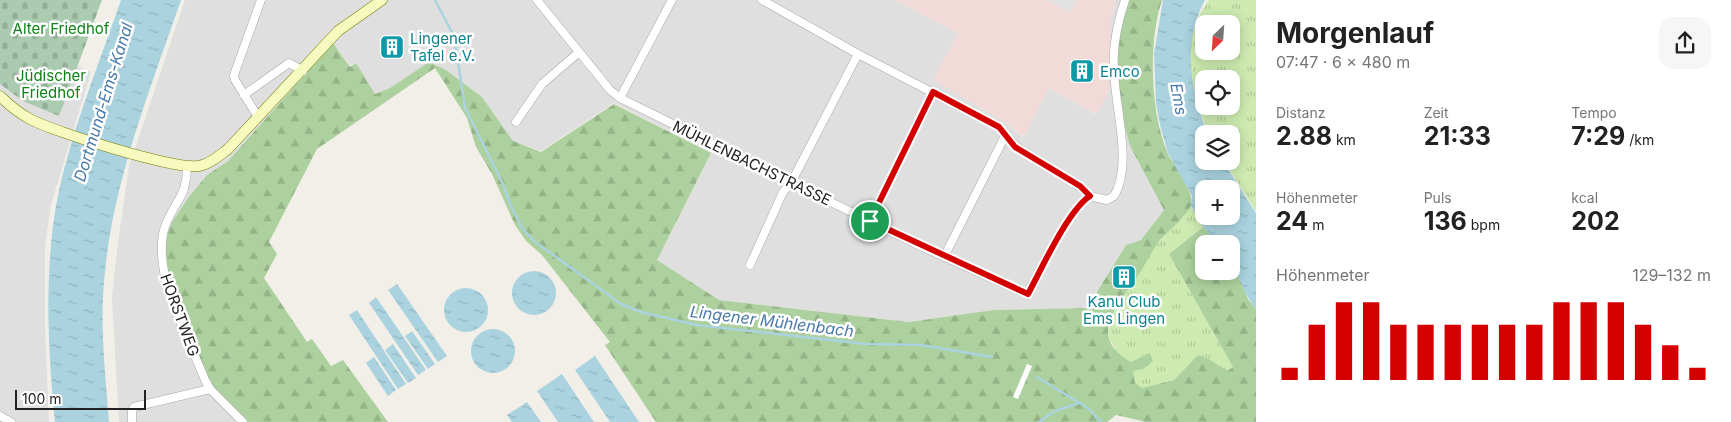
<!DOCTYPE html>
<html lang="de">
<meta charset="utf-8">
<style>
body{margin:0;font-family:Inter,sans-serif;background:#f6f6f6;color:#222;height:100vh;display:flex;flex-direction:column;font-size:19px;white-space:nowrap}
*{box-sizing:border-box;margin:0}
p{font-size:16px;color:#767676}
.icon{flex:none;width:28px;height:28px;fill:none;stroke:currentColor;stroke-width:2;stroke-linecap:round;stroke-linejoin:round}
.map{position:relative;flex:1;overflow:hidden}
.panel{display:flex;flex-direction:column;background:#fff;width:475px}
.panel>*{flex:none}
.needle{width:32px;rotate:205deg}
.fabs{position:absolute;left:1195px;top:15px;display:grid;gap:10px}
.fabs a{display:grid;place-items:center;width:45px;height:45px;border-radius:10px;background:#fff;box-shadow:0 2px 12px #0003;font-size:25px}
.scale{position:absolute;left:15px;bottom:12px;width:131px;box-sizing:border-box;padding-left:5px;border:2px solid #222;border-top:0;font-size:14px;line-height:18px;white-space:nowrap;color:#222;-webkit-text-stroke:4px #fff;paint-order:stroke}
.pin{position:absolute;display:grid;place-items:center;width:42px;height:42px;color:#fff;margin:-21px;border:2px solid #fff;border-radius:50%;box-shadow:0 1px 5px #0007}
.round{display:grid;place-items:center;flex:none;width:52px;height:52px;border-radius:15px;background:#f6f6f6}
.overview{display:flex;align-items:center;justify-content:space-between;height:85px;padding:0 20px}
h1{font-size:28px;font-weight:700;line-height:38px}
.figures{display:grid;grid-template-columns:repeat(3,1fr);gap:8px;height:85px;padding:5px 20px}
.figures div{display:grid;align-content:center}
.figures b{font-size:25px;font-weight:700}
.figures small{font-size:14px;font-weight:400}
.figures p{font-size:14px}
.chart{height:140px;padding:10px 20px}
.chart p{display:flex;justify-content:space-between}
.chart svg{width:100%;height:90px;margin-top:5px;stroke:#d40000;stroke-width:6}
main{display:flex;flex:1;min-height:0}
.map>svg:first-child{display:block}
.residential{fill:#e0dfdf}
.commercial{fill:#f2dad9}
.grass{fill:url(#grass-tufts);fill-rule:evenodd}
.forest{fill:url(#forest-firs)}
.cemetery{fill:url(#cemetery-stones)}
.parking{fill:#e2e2e2}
.water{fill:url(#water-ripples);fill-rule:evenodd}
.pier{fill:#fff}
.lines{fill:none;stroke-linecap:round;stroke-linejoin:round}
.stream{stroke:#aad3df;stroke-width:2.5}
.street-casing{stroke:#a9a9a9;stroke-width:9}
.secondary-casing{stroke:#707d05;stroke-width:11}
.street{stroke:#fff;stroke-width:8}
.secondary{stroke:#f7fabf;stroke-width:10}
.route-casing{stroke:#fff;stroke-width:10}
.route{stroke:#d40000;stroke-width:6}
.labels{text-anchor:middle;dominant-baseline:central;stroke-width:5;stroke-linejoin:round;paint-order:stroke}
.park-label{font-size:15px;fill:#0c8416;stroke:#fff}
.culture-label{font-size:15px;fill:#0d838f;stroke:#fff;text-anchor:start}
.street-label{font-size:15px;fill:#222;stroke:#fff}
.water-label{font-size:16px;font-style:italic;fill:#4a7aab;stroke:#fff}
</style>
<main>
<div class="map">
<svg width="1256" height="422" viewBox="0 0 1256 422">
<defs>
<pattern id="grass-tufts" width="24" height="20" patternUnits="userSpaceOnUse" patternTransform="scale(1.25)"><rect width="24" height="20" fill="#cdebb0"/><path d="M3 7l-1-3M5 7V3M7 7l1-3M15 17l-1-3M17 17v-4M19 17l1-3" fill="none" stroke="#b0c997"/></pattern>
<pattern id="forest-firs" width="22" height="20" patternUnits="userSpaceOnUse" patternTransform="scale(1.25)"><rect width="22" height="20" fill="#add19e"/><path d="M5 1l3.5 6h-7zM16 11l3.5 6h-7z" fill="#95b388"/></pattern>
<pattern id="cemetery-stones" width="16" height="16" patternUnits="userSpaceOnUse" patternTransform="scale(1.25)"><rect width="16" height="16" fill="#aacbaf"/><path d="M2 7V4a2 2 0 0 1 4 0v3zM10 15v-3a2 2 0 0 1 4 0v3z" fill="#92ae96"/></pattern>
<pattern id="water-ripples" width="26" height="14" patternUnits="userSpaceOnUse" patternTransform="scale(1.25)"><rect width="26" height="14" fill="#aad3df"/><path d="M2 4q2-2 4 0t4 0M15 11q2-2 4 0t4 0" fill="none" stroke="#92b5bf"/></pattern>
</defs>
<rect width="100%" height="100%" fill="#f2efe9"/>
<g class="residential">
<polygon points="185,0 895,0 958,33 933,80 1007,123 1023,137 1048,88 1096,114 1108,50 1110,21 1116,0 1128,0 1130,146 1164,210 1141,240 1126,245 1087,308 993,310 909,322 719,300 657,260 711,153 614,103 541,151 513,141 482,97 446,70 429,62 390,88 375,94 356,63 350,66 333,43 228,161 207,175 172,222 161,246 227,412 237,422 119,422 112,298 117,249 129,166"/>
<polygon points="78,66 91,72 51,205 45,246 45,327 49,422 0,422 0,84 23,100"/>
</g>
<polygon class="commercial" points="895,0 1116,0 1110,21 1109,91 1097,114 1048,88 1024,137 1007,123 933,80 958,33"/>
<g class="grass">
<path d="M1209,0h47v211l-32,-50h7v-27h-22c-14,-32 -26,-80 -12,-114 3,-7 8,-14 12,-20zM1204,24h27v27h-27zM1204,79h27v27h-27z"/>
<polygon points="1191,206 1203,227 1169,254 1233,367 1227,372 1207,358 1198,355 1174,380 1142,388 1135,384 1133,371 1151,353 1131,362 1119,356 1109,338 1108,322 1152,250"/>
</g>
<path class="forest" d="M1128,0h34c-14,42 -12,113 6,154 6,12 27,38 23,51 -3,9 -22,26 -30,34 -9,11 -14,23 -22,35 -18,29 -55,62 -8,88l19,-9 3,8 -10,8 -10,2 2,12 7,5 32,-8 24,-25 9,3 20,13 6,-4 -64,-113 34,-27 16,17h-15v27h27v-15l17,43 8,10v113h-110l-30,-7 -9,7h-451l-51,-77 5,-3 -68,-87 -16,-14 -11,-16 -23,-51 -16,-27 -9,-29 -32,-50 -118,81 -48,93 8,12 -13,24 43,64 5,-3 19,27 12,-6 45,62h-148l-34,-39 -37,-93 -6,-43 9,-25 16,-24 19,-23 21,-14 105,-118 17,24 6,-4 19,31 15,-6 39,-26 17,8 36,27 31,44 28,11 73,-48 97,49 -54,107 62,40 190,22 84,-12 94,-2 39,-63 15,-5 23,-30 -34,-64 -9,-33 -5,-43 1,-30z"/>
<polygon class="cemetery" points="0,0 102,0 59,116 23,101 0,84"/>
<polygon class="parking" points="1046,0 1077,0 1070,13"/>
<g class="water">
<path d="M121,0h60c-33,96 -73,193 -78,297 -2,41 3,84 6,125h-54c-7,-69 -11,-147 1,-216 13,-70 42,-139 65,-206z"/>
<path d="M1163,0h42c-23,41 -15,92 3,134h-4v27h19l33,52v96c-12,-15 -25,-46 -25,-65h-12l-16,-17 -12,-21 1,-10 -24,-43 -7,-24 -5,-25 -2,-50zM1204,189h27v27h-27z"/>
<circle cx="534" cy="293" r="22"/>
<polygon points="397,284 447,356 438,362 388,290"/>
<circle cx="466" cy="310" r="22"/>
<polygon points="376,297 426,370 418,375 369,303"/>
<polygon points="357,310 406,384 398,389 349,315"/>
<circle cx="493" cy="351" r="22"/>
<polygon points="412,331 435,364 428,369 405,336"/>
<polygon points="393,344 416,378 408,383 385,350"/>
<polygon points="595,356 639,422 610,422 575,370"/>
<polygon points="374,357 396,390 388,396 366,363"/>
<polygon points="562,374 594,422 558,422 537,391"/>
<polygon points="527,402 541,422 512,422 507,415"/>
</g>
<polygon class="pier" points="1027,364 1032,366 1018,399 1013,397"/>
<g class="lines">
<g class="stream">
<polyline points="435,0 454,36 465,108 503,184 510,204 522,228 534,241 621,304 641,312 697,325 866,344 921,345 992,357"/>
<polyline points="1037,377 1088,408 1101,422"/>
<polyline points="1039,422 1055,411 1079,403"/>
</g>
<defs>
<g id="street">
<path d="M537,0l73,90 10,8 298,147 109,49c14,-25 41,-84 63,-98"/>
<path d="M762,0l96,54 141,73c22,33 64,42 91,69"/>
<polyline points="244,95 289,63 303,71"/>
<polyline points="620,98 672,0"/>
<polyline points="258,117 235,80 234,75 261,0"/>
<polyline points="516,122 542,84 578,53"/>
<path d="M187,167c0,7 -1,15 -3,22 -6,16 -18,27 -21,45 -8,46 25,103 42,146l5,9 33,33"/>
<path d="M1090,196l17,4 7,-4c19,-31 1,-89 0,-125 -2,-25 3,-47 11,-71"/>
<polyline points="870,221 933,92"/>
<polyline points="945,255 1005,136"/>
<polyline points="750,265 783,192 791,183 858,54"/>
<polyline points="0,416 11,422"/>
<polyline points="132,422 132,411 134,407 210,389"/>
</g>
<path id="secondary" d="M0,96c9,9 19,17 30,23 24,13 145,51 169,47 11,-2 21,-11 29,-17l110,-118 44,-31"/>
</defs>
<use href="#street" class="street-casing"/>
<use href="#secondary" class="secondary-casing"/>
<use href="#street" class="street"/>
<use href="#secondary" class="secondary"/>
</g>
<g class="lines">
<defs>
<path id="route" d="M933,92l66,35 16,20 65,39 10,10c-22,14 -49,74 -62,98l-158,-73z"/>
</defs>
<use href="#route" class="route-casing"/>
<use href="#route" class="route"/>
</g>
<defs>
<symbol id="building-square" viewBox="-11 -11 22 22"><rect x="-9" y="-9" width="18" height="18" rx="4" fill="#0f9aa8" stroke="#fff"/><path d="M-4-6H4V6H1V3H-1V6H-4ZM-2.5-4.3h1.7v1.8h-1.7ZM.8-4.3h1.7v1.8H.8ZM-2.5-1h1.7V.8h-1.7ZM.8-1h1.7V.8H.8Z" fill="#fff"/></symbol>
</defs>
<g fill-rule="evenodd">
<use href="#building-square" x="378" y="33" width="28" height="28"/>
<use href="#building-square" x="1068" y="57" width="28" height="28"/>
<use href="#building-square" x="1110" y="263" width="28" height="28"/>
</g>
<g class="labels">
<g class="park-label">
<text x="61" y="28">Alter Friedhof</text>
<text x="51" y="75">Jüdischer<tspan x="51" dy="17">Friedhof</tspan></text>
</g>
<g class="culture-label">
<text x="410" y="38">Lingener<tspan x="410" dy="17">Tafel e.V.</tspan></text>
<text x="1100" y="71">Emco</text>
<text x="1124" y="301" text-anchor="middle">Kanu Club<tspan x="1124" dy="17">Ems Lingen</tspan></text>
</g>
<g class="street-label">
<text transform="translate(752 163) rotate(26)">MÜHLENBACHSTRASSE</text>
<text transform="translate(180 315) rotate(70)">HORSTWEG</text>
</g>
<g class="water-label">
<text transform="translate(1179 99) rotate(80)">Ems</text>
<text transform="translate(103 102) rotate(-73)">Dortmund-Ems-Kanal</text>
<text transform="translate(772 321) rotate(7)">Lingener Mühlenbach</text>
</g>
</g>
</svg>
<div class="fabs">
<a><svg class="needle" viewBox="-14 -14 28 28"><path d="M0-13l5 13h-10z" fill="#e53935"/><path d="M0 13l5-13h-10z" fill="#767676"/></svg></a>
<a><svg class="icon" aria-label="locate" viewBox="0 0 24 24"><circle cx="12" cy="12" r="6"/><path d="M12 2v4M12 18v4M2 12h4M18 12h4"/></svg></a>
<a><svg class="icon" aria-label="layers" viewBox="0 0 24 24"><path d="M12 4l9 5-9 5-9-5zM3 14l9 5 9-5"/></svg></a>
<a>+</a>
<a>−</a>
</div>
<div class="scale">100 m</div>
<div class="pin" style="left:870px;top:221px;background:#1e9e55"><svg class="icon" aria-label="arrive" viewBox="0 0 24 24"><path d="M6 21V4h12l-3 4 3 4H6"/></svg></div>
</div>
<section class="panel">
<div class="overview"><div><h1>Morgenlauf</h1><p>07:47 · 6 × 480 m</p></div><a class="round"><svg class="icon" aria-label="share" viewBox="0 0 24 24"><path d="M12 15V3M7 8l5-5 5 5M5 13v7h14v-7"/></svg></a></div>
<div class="figures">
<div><p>Distanz</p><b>2.88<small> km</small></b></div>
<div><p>Zeit</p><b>21:33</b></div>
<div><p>Tempo</p><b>7:29<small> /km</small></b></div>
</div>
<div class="figures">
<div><p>Höhenmeter</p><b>24<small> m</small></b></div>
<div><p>Puls</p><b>136<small> bpm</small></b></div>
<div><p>kcal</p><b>202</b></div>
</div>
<div class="chart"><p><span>Höhenmeter</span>129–132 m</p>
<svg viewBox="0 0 160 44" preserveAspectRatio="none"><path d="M5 44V38M15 44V17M25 44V6M35 44V6M45 44V17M55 44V17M65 44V17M75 44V17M85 44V17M95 44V17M105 44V6M115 44V6M125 44V6M135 44V17M145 44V27M155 44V38"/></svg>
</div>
</section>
</main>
